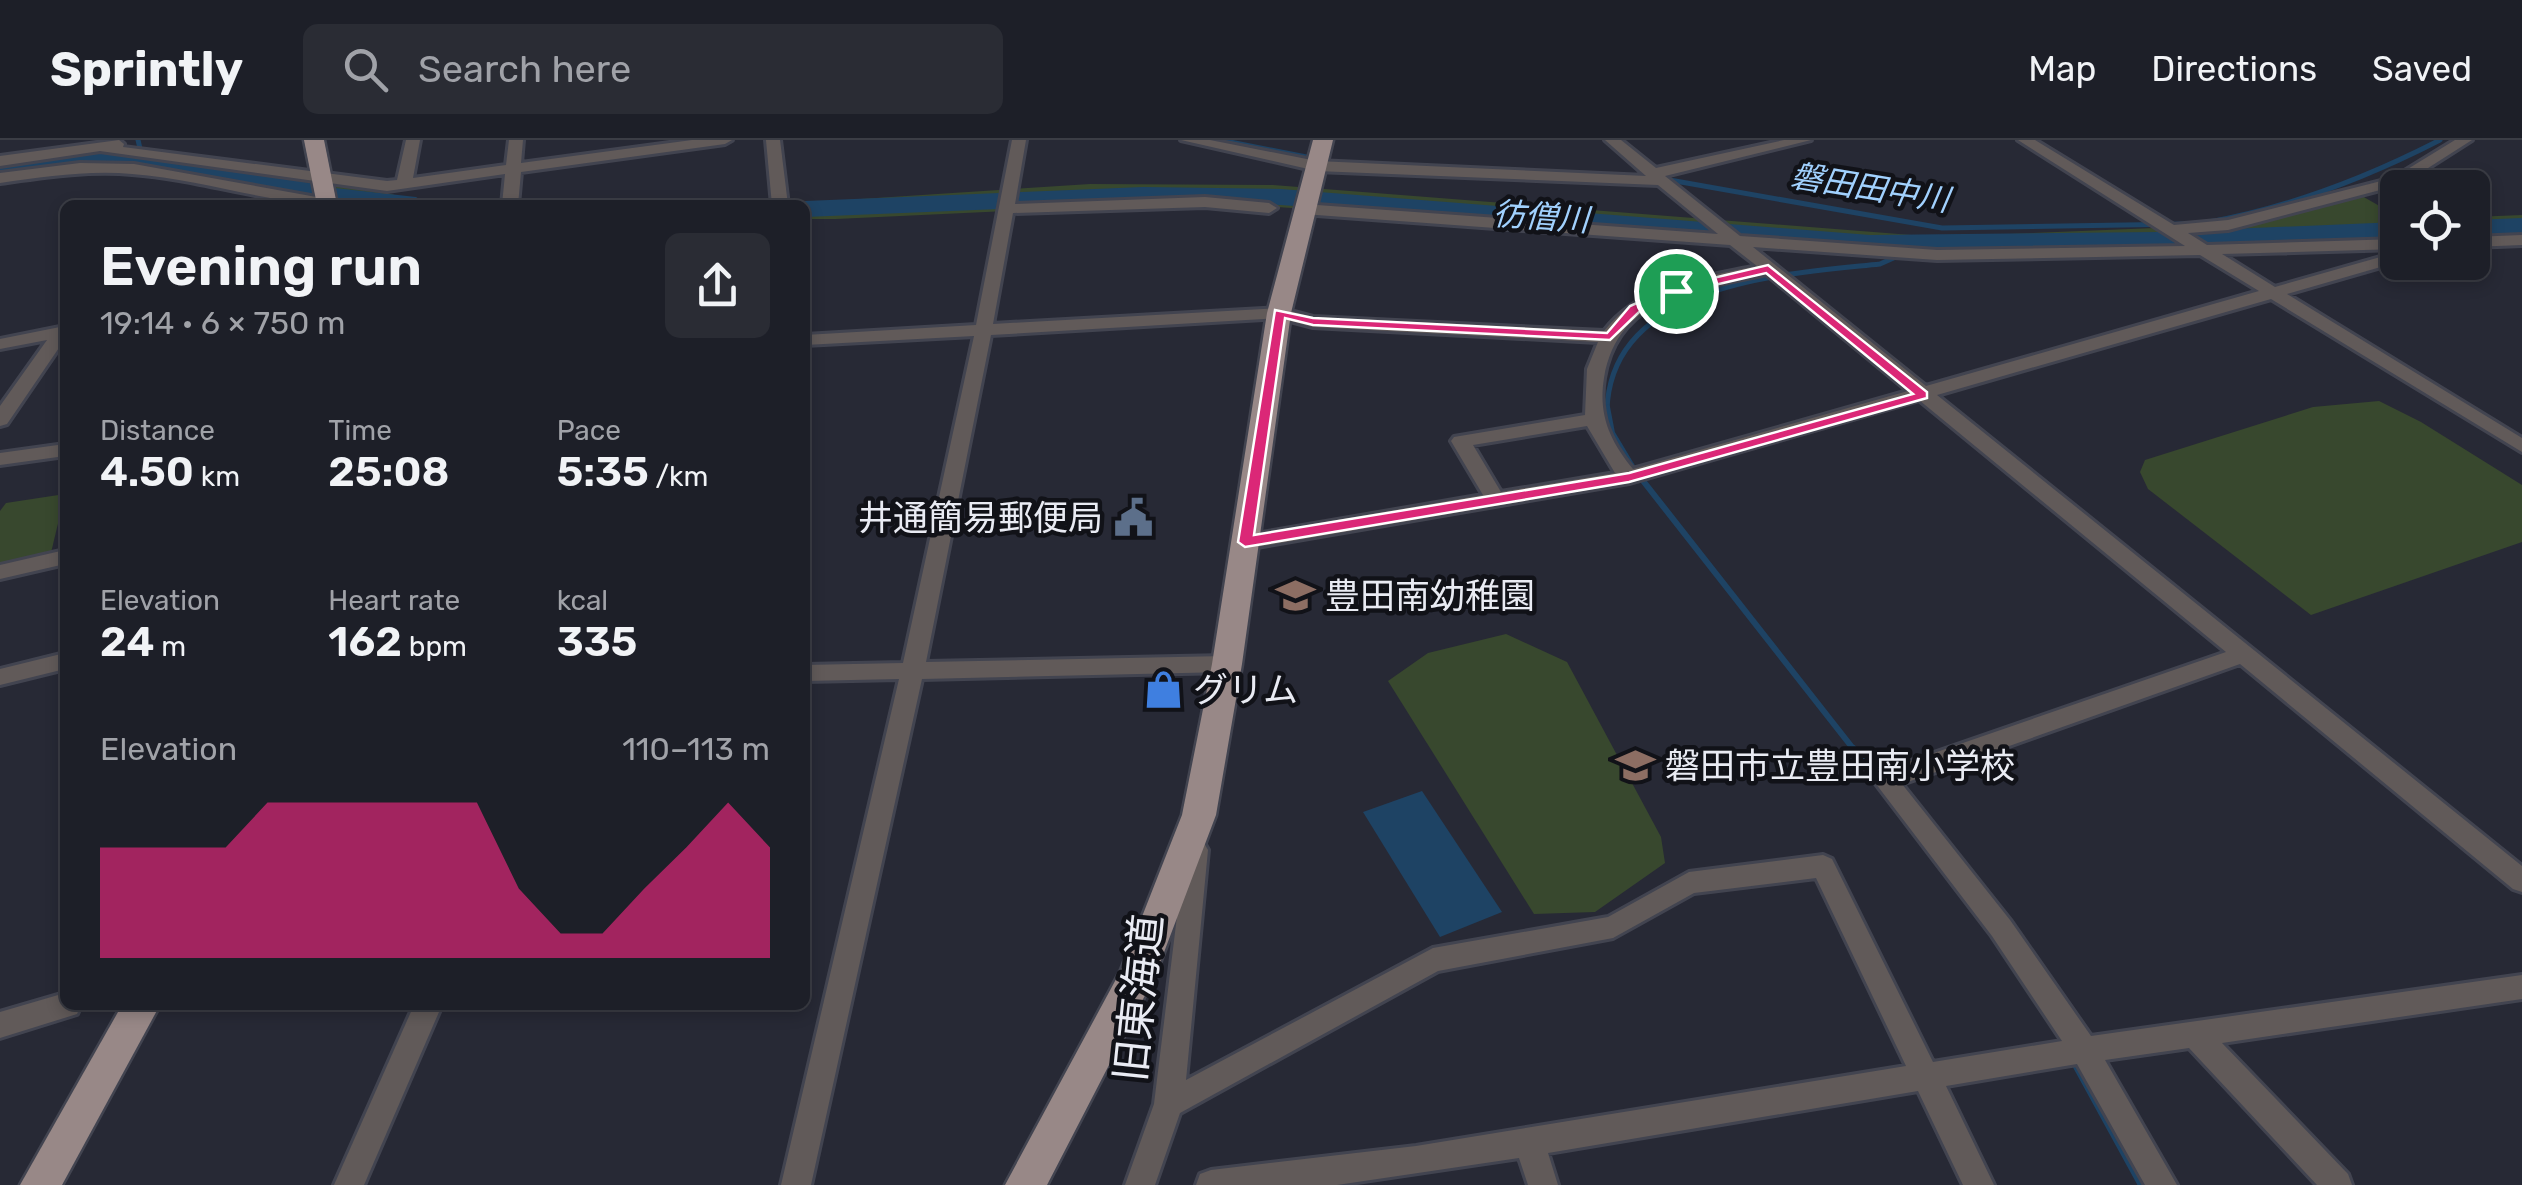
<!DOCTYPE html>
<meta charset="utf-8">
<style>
body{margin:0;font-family:Rubik,"Noto Sans JP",sans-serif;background:#2a2c34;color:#f1f3f6;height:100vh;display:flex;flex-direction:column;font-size:38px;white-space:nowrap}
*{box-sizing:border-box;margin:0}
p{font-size:32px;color:#a0a2a8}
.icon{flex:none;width:55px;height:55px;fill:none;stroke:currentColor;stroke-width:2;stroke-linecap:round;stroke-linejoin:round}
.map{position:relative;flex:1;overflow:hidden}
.sheet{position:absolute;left:60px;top:60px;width:750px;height:810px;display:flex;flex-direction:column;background:#1d1f28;border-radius:15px;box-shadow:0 5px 15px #0003,0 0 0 2px #3b3d45}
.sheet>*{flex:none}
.controls{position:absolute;left:2380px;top:30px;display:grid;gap:20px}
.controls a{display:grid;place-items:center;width:110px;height:110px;border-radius:15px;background:#1d1f28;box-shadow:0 5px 15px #0003,0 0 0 2px #3b3d45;font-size:50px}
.pin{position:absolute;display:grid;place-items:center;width:85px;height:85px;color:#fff;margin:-42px;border:5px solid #fff;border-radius:50%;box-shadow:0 2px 10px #0007}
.round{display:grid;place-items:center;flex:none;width:105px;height:105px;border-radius:15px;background:#2a2c34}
.overview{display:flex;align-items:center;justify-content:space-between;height:170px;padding:0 40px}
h1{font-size:55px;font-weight:600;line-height:75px}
.stats{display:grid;grid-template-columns:repeat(3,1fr);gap:15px;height:170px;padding:10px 40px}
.stats div{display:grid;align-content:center}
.stats b{font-size:42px;font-weight:600}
.stats small{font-size:28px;font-weight:400}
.stats p{font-size:28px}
.chart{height:280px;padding:20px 40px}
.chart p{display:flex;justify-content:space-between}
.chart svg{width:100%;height:180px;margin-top:10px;fill:#db2777;opacity:.7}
header{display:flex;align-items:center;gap:60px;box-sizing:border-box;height:140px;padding:0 50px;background:#1d1f28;border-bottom:2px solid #3b3d45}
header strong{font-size:48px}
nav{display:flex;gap:55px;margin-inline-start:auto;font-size:35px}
.search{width:700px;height:90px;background:#2a2c34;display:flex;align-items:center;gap:25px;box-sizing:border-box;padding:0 35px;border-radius:15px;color:#a0a2a8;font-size:38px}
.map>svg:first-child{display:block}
.green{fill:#38482e}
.water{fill:#1e4364}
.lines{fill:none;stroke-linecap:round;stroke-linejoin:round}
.stream-far2{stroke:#1e4364;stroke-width:5}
.stream-far1{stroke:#1e4364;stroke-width:6}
.stream{stroke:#1e4364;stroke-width:8}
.river{fill:#1e4364;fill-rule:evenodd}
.minor-casing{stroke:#424450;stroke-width:6}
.major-casing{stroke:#424450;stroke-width:5}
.minor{fill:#615a59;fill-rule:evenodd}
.major{fill:#988887;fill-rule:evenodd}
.route{fill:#db2777;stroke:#fff;stroke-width:2.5;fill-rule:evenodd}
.labels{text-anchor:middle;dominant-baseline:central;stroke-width:9;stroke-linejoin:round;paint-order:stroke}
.far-water-label{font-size:32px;font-style:italic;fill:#a1d1fe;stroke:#111218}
.poi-label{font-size:35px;fill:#e9ebf3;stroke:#111218;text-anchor:start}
.near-street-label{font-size:42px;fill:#e9ebf3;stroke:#111218}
</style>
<header>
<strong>Sprintly</strong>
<div class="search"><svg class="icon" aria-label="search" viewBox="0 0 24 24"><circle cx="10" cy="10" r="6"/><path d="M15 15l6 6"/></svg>Search here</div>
<nav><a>Map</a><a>Directions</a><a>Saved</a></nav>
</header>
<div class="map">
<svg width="2522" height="1045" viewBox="0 0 2522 1045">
<rect width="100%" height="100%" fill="#272935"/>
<g class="green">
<polygon points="106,9 354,45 436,65 333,65 118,27 0,38 0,22"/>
<polygon points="1090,44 1273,45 1937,97 2228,85 2362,56 2397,76 2398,98 2105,107 1988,116 1205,62 836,79 805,79 805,65 768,65"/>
<polygon points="2522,75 2522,94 2473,95 2473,77"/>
<polygon points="2379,261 2421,282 2522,345 2522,402 2311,475 2148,349 2140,332 2145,320 2313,267"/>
<polygon points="65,354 50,417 0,428 0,371 6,363"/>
<polygon points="1506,494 1567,522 1661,697 1665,723 1595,772 1534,774 1388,541 1428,513"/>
</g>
<polygon class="water" points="1422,651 1502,772 1440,797 1363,672"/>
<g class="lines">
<g class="stream-far2">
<polyline points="138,0 142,17"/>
<polyline points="1220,0 1337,23"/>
<polyline points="1569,33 1636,36"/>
<polyline points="1664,39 1942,88 2186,84"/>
<path d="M2209,82c82,-15 157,-44 231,-82"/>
<path d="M1607,270c4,-128 179,-136 273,-146l18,-8 7,-14"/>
</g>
<polyline class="stream-far1" points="1607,267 1612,293 1633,328 1855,611"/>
<g class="stream">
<polyline points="1853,609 1877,639"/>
<polyline points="2073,919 2142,1045"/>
</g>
<g class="river">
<polygon points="142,10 335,48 416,57 429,65 335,64 142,24 41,29 0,35 0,19 41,13"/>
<polygon points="1143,47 1281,49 1870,95 2158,92 2398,82 2398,98 2158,108 1870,111 1281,65 1143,63 805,77 805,65 795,65 805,61"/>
<polygon points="2522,78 2522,94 2472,96 2472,80"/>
</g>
<defs>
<g id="minor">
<polygon points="119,0 124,4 123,7 387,41 397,40 406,0 420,0 413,38 506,25 509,0 523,0 521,23 692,0 732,0 725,4 521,32 518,65 502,65 505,34 387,51 100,11 0,26 0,16"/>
<polygon points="766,0 780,0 788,65 772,65"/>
<path d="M1012,0h14l-11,64 190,-7 64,6 8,5 -8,5 -64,-6 -192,6 -20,111 286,-16 34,9 291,14c37,-47 97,-53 153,-65l-27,-21 -427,-31 -8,-5 8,-5 415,30 -60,-49 -341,-14 -136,-31h29l107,21 329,15 -41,-36h16l35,28 128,-28h27l-146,36 75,60 197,14 248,-4 -167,-106h17l139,85 54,-5 165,-42 62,-38h17l-69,44 -175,46 -40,3 19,12 191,-6v10l-176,5 53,33 123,-35v10l-111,32 235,144v14l-251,-153 -334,96 585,471v26l-9,-3 -273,-225 -338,120 108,136 81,116 431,-61v24l-300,44 126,131 4,11h-35l-128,-137 -84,12 72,125h-32l-68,-121 -131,22 48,99h-31l-45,-94 -370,62 10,32h-30l-9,-27 -182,27h-141l4,-11 11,-4 205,-24 490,-80 -90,-188 -122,15 -81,45 -175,33 -258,142 -25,72h-30l29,-81 32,-261 9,-3 9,3 4,7 -22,230 247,-132 175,-31 81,-45 134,-17 9,4 101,203 129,-21 -70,-105 -119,-156 3,-7 350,-121 -307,-252 -290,83 -384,66 -10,-7 3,-5 245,-42 -32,-54 3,-4 131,-22 2,-46 11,-27 -285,-15 -34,-9 -288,17 -65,327 301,-6 11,8 -11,8 -305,7 -111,506h-30l118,-506 -94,2v-16l98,-2 71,-327 -169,9v-10l171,-10zM1753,107l184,13 263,-5 59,36 -333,95zM1766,134l142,117 -275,78c-23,-28 -35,-54 -29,-91 14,-84 93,-88 162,-104zM1587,286l28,47 -114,19 -28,-47z"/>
<path d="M80,23l54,1 199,36 8,5c-71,0 -138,-26 -209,-31 -44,-4 -88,3 -132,9v-10z"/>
<polygon points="2522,95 2522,105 2472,107 2472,97"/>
<polygon points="65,186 65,199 7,284 0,286 0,266 47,200 0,209 0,199"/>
<polygon points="65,304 65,316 0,325 0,313"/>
<polygon points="65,410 65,424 0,439 0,425"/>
<polygon points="65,513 65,529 0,545 0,529"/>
<polygon points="65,853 65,865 81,865 77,874 0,898 0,872"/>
<polygon points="414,865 442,865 364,1045 334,1045"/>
</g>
<g id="major">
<polygon points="304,0 324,0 337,65 317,65"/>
<polygon points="1313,0 1333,0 1291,173 1242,524 1216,675 1155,836 1047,1045 1005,1045 1121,830 1182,675 1212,524 1267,173"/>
<polygon points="122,865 160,865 62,1045 20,1045"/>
</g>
</defs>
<use href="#minor" class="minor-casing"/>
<use href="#major" class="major-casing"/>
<use href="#minor" class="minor"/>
<use href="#major" class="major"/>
</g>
<path class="route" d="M1768,125l159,127v6l-298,84 -384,65 -7,-5 37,-232 38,8 294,15 23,-27 41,-18zM1766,133l147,121 -284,79 -375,62 31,-217 28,7 297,15 29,-28 41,-19z"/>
<defs>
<symbol id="civic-bare" viewBox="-9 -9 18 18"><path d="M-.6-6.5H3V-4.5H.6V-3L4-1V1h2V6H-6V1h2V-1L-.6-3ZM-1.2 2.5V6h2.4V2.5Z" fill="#5c6f8a" stroke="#111218" stroke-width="2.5" paint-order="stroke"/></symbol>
<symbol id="school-bare" viewBox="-9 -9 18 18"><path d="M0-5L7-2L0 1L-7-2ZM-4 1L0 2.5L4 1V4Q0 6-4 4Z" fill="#8d6e63" stroke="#111218" stroke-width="2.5" paint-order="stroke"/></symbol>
<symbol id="shop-bare" viewBox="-9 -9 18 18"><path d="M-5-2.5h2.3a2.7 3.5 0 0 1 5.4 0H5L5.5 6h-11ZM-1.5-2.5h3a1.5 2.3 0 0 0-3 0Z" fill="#3f7fe0" stroke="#111218" stroke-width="2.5" paint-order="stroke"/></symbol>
</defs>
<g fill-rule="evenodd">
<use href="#civic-bare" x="1106" y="350" width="55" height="55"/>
<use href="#school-bare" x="1268" y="428" width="55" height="55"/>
<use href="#shop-bare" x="1136" y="522" width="55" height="55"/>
<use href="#school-bare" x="1608" y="598" width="55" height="55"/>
</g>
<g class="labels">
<g class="far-water-label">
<text transform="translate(1870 48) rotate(9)">磐田田中川</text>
<text transform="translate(1541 77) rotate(4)">彷僧川</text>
</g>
<g class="poi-label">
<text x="1103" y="378" text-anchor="end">井通簡易郵便局</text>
<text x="1325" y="456">豊田南幼稚園</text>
<text x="1193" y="550">グリム</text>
<text x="1665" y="626">磐田市立豊田南小学校</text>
</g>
<g class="near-street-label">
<text transform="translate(1139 858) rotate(-84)">旧東海道</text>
</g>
</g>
</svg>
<div class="controls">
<a><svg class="icon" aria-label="locate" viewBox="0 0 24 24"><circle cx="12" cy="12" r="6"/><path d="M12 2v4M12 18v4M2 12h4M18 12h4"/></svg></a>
</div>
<div class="pin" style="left:1676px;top:151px;background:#1e9e55"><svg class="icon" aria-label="arrive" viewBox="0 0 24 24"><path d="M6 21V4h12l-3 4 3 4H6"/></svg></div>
<section class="sheet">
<div class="overview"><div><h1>Evening run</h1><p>19:14 · 6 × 750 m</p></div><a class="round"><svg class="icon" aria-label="share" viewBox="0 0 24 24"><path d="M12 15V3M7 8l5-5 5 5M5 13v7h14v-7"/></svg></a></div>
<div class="stats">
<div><p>Distance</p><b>4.50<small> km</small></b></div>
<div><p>Time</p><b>25:08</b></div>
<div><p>Pace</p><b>5:35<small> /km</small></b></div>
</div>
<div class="stats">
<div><p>Elevation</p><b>24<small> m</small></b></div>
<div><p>Heart rate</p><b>162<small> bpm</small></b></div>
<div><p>kcal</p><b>335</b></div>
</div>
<div class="chart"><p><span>Elevation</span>110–113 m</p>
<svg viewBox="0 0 160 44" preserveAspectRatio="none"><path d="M0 44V17L10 17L20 17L30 17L40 6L50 6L60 6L70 6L80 6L90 6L100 27L110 38L120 38L130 27L140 17L150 6L160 17V44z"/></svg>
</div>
</section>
</div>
